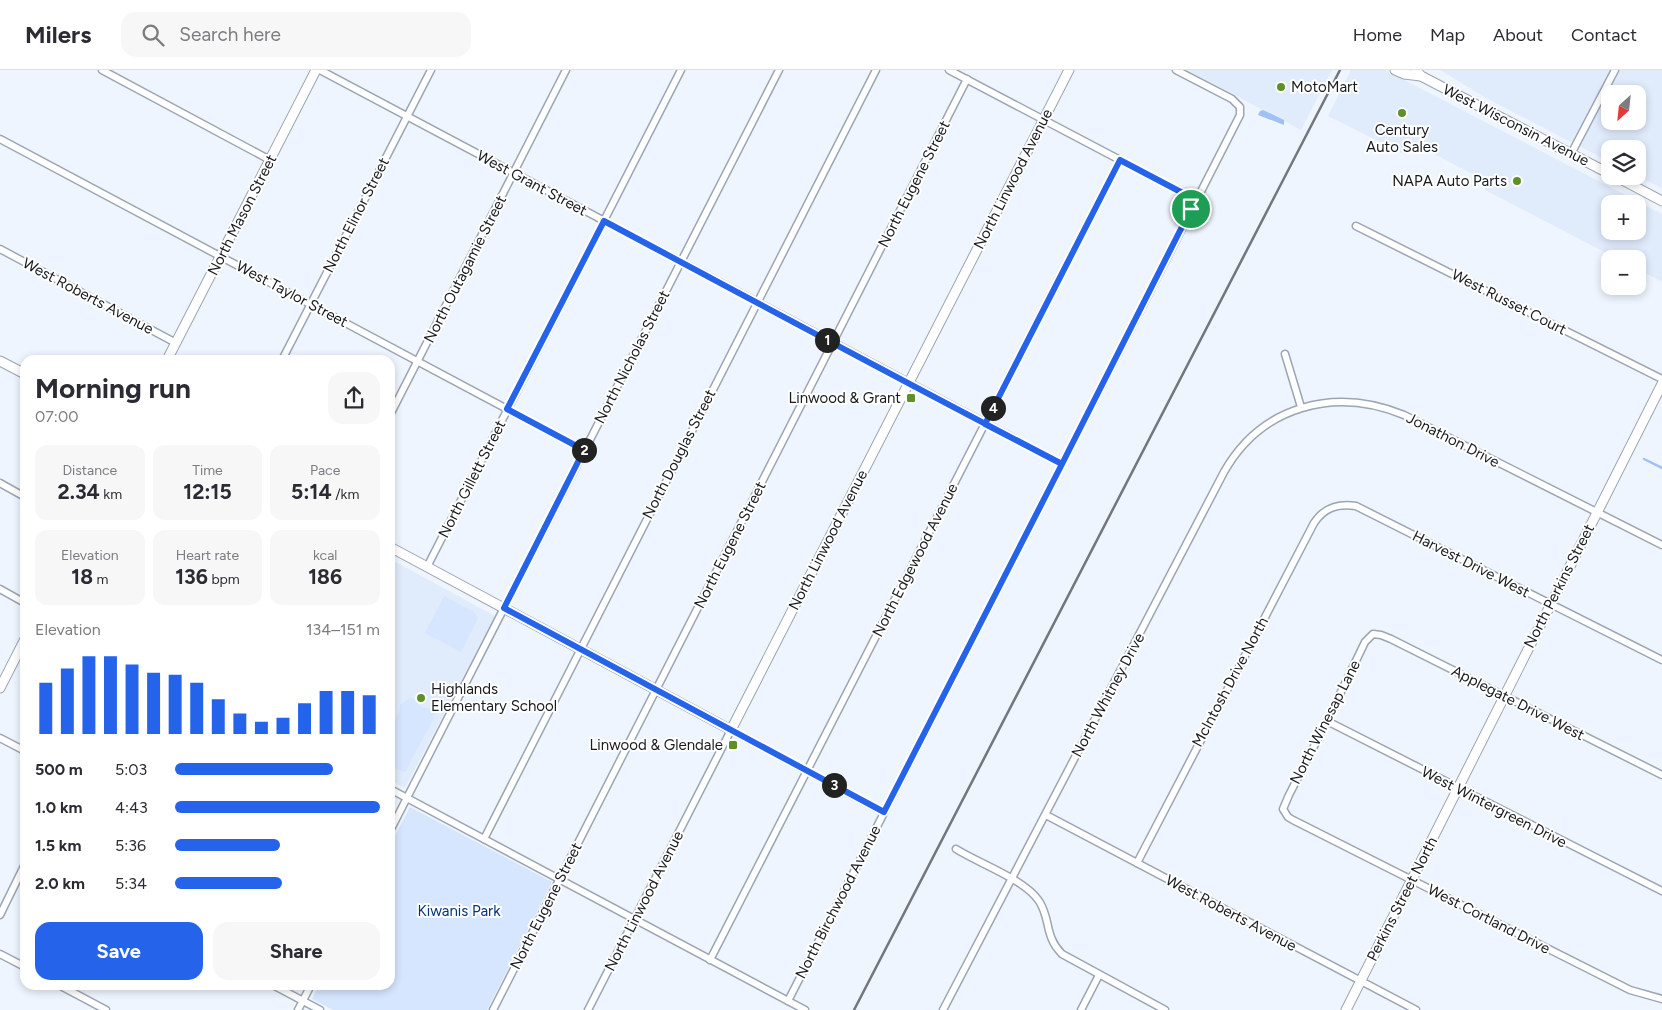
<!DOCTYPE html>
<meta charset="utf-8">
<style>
body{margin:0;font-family:Figtree,sans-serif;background:#f7f7f7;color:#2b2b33;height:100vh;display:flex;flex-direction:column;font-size:19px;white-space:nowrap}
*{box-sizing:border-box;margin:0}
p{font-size:16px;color:#7c7c81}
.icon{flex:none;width:28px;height:28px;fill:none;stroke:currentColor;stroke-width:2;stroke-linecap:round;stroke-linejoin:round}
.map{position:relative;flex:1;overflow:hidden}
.details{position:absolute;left:20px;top:285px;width:375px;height:635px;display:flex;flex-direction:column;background:#fff;border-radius:15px;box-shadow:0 2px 8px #0003}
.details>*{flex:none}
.needle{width:32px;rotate:207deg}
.controls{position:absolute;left:1601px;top:15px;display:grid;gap:10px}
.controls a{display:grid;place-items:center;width:45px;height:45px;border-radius:10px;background:#fff;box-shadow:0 2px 8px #0003;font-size:25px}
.pin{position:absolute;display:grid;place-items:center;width:42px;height:42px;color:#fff;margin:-21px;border:2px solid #fff;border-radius:50%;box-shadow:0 1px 5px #0007}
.km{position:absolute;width:25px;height:25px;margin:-12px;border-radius:50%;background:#222;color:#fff;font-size:14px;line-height:25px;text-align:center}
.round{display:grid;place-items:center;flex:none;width:52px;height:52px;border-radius:15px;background:#f7f7f7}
.headline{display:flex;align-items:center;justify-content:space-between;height:85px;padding:0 15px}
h1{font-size:28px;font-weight:700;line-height:38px}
.figures{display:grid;grid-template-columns:repeat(3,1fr);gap:8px;height:85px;padding:5px 15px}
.figures div{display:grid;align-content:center;border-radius:12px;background:#f7f7f7;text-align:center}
.figures b{font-size:21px;font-weight:700}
.figures small{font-size:14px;font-weight:400}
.figures p{font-size:14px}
.chart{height:140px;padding:10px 15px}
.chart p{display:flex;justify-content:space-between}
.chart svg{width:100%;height:90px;margin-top:5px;stroke:#2563eb;stroke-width:6}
.primary-button{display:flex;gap:10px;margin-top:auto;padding:10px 15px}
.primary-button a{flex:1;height:58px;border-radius:15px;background:#2563eb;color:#fff;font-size:20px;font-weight:700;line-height:58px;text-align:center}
.primary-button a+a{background:#f7f7f7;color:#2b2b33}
ul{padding:0 15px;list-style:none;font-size:16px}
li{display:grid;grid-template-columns:80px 60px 1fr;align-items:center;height:38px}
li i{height:12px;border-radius:6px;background:#2563eb}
header{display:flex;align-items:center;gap:30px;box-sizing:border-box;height:70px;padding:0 25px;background:#fff;border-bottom:1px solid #e1e1e2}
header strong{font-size:24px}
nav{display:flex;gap:28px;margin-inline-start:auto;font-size:18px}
.search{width:350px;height:45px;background:#f7f7f7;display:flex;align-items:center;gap:12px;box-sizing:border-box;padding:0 18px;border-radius:15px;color:#7c7c81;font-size:19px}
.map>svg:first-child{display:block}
.built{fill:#e0ebfc;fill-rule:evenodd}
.green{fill:#d6e6fe}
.water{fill:#a0c1f5}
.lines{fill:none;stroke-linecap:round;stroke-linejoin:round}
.stream{stroke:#a0c1f5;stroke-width:2.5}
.street-casing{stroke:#9ca5b4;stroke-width:9}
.secondary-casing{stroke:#9ca5b4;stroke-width:11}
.street{stroke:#fff;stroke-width:6}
.secondary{stroke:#fff;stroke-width:9}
.rail{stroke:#72767d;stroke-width:2.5}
.route-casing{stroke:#fff;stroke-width:10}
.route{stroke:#2563eb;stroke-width:6}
.poi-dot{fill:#5d9027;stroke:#fff;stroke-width:2}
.labels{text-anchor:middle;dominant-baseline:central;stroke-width:4;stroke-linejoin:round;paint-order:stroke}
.poi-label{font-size:15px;fill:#171a1f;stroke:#fff;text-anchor:end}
.street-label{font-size:15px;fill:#171a1f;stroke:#fff}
.park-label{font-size:15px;fill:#03357e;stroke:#fff}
</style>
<header>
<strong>Milers</strong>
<div class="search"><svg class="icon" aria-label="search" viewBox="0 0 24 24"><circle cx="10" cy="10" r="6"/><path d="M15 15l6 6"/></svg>Search here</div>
<nav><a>Home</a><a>Map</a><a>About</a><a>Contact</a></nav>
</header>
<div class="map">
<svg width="1662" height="940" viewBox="0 0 1662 940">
<rect width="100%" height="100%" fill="#eff5fe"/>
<g class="built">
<polygon points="1187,0 1332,0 1301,60"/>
<path d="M1351,0h34l277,144v68l-24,-13v-10h-20l-133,-69 -1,-10 -71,-37 -7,12 -78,-39zM1610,134h28v27h-28z"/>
<path d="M1440,0h222v118l-24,-12v-27h-28v13l-124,-64zM1610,24h28v27h-28z"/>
<polygon points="390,489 495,546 405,718 390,710"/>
</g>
<g class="green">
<polygon points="444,526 474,542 478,548 461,582 425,563"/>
<path d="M411,627l10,10 11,2 3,6c-3,5 -4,9 -6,14 -1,3 -3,4 -5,7 -6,11 -12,23 -18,35l-2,1 -14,-6v-37l10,-19v-5z"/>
<polygon points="410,737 552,812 487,940 333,940 312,929 319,915 390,915 390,775"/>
</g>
<polygon class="water" points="1263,40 1284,50 1284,55 1258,45 1260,41"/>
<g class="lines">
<polyline class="stream" points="1644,389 1662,398"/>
<defs>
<g id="street">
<polyline points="102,0 270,90"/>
<polyline points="320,0 1062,394"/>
<polyline points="949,0 1196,130"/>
<polyline points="0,69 584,380"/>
<polyline points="1571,84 1615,0"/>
<polyline points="1356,156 1662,309"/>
<polyline points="0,179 176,273"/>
<polyline points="1285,284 1301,337"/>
<polyline points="282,290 431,0"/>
<polyline points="390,345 566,0"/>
<polyline points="0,413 25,427"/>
<polyline points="427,497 681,0"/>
<polyline points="0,519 25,533"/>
<polyline points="1327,651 1662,821"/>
<polyline points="0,668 25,681"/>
<polyline points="1662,705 1391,569 1381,565 1373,564 1365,572 1327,651 1289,725 1283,739 1288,747 1293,750 1630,920 1662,929"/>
<polyline points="390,719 805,940"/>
<polyline points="1046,745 1416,940"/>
<polyline points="390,761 779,0"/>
<polyline points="484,769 876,0"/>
<path d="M956,779c24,15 68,30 83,52 12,18 5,35 23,53l103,56"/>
<path d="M1137,793l177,-340c10,-15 23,-20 42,-17l306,154"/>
<polyline points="0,845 25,794"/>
<polyline points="0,884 25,897"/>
<polyline points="710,890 1120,90"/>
<polyline points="59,915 106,940"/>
<polyline points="273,915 320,940"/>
<polyline points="788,931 1240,45 1240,37 1232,29 1176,0"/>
<polyline points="298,940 311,915"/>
<polyline points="493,940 967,9"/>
<polyline points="588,940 731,660 883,742"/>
<path d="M943,940l281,-538c38,-67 111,-85 180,-57l258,130"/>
<polyline points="1081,940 1099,905"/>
</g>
<g id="secondary">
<polyline points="1395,0 1404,4 1421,6"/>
<polyline points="1416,0 1421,6 1610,104"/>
<polyline points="1615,106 1662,131"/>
<polyline points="167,290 316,0"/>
<polyline points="0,291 25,304"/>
<polyline points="390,477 731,660 1069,0"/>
<polyline points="0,618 25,569"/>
<polyline points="1346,940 1662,314"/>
</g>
</defs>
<use href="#street" class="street-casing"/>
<use href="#secondary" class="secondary-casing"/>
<use href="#street" class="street"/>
<use href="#secondary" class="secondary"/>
<polyline class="rail" points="854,940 1340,0"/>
</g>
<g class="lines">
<defs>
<path id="route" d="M1191,139l-129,255c-154,-80 -306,-162 -458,-243l-97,188 77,41 -80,158 380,204 178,-348 -77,-40 135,-264 76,40 -5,9"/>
</defs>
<use href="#route" class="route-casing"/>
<use href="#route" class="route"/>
</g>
<g class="poi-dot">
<circle cx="1281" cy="17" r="5"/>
<circle cx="1402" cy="43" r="5"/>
<circle cx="1517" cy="111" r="5"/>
<rect x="906" y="323" width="10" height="10" rx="2.5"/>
<circle cx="421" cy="628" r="5"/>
<rect x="728" y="670" width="10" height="10" rx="2.5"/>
</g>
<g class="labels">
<g class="poi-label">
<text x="1291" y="17" text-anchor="start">MotoMart</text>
<text x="1402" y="60" text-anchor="middle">Century<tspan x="1402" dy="17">Auto Sales</tspan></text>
<text x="1507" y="111">NAPA Auto Parts</text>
<text x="901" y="328">Linwood &amp; Grant</text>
<text x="431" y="619" text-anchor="start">Highlands<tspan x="431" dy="17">Elementary School</tspan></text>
<text x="723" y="675">Linwood &amp; Glendale</text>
</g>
<g class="street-label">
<text transform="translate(1516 55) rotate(27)">West Wisconsin Avenue</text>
<text transform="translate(1013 109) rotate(-63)">North Linwood Avenue</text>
<text transform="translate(532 113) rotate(28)">West Grant Street</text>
<text transform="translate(914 114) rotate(-63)">North Eugene Street</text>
<text transform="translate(242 145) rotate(-63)">North Mason Street</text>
<text transform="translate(356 145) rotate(-63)">North Elinor Street</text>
<text transform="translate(465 199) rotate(-63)">North Outagamie Street</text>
<text transform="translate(292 224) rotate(28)">West Taylor Street</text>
<text transform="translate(88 226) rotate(28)">West Roberts Avenue</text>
<text transform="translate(1509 232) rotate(27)">West Russet Court</text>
<text transform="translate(632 287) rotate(-63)">North Nicholas Street</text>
<text transform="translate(1453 370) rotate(27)">Jonathon Drive</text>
<text transform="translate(679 384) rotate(-63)">North Douglas Street</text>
<text transform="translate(472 409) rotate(-63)">North Gillett Street</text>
<text transform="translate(828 470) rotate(-63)">North Linwood Avenue</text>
<text transform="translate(730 475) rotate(-63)">North Eugene Street</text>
<text transform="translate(915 490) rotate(-63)">North Edgewood Avenue</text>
<text transform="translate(1471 494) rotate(27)">Harvest Drive West</text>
<text transform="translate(1559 516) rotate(-63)">North Perkins Street</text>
<text transform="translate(1230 612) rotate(-62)">McIntosh Drive North</text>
<text transform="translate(1108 625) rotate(-62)">North Whitney Drive</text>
<text transform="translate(1518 633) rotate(27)">Applegate Drive West</text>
<text transform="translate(1325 652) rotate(-63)">North Winesap Lane</text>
<text transform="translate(1494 737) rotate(27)">West Wintergreen Drive</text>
<text transform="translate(1402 829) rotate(-63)">Perkins Street North</text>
<text transform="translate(644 831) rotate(-63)">North Linwood Avenue</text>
<text transform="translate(838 832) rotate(-63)">North Birchwood Avenue</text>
<text transform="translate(546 836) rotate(-63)">North Eugene Street</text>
<text transform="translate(1231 843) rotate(28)">West Roberts Avenue</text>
<text transform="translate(1489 849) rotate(27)">West Cortland Drive</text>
</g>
<g class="park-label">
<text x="459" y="841">Kiwanis Park</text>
</g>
</g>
</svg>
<div class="controls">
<a><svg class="needle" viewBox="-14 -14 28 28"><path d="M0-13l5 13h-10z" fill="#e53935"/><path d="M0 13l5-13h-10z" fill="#7c7c81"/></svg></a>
<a><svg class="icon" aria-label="layers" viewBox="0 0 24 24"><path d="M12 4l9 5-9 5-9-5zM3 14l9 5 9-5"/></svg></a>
<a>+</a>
<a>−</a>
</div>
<div class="pin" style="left:1191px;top:139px;background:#1e9e55"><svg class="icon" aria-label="arrive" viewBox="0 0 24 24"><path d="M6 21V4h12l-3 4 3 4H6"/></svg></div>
<b class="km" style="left:827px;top:270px">1</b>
<b class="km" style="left:584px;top:380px">2</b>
<b class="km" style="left:834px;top:715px">3</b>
<b class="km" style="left:993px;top:338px">4</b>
<section class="details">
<div class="headline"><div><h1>Morning run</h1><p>07:00</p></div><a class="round"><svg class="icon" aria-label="share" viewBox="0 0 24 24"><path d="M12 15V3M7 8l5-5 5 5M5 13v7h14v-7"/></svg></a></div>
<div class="figures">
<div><p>Distance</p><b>2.34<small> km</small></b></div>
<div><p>Time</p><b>12:15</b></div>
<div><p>Pace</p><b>5:14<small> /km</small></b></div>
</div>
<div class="figures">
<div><p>Elevation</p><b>18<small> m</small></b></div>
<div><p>Heart rate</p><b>136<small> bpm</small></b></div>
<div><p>kcal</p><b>186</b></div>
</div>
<div class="chart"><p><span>Elevation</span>134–151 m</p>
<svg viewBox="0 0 160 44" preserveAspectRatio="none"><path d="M5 44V19M15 44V12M25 44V6M35 44V6M45 44V10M55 44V14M65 44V15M75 44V19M85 44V27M95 44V34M105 44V38M115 44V36M125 44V29M135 44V23M145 44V23M155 44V25"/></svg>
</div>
<ul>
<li><b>500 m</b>5:03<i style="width:77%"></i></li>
<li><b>1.0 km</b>4:43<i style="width:100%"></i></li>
<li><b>1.5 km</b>5:36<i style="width:51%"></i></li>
<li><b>2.0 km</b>5:34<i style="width:52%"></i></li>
</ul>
<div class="primary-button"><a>Save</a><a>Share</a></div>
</section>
</div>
